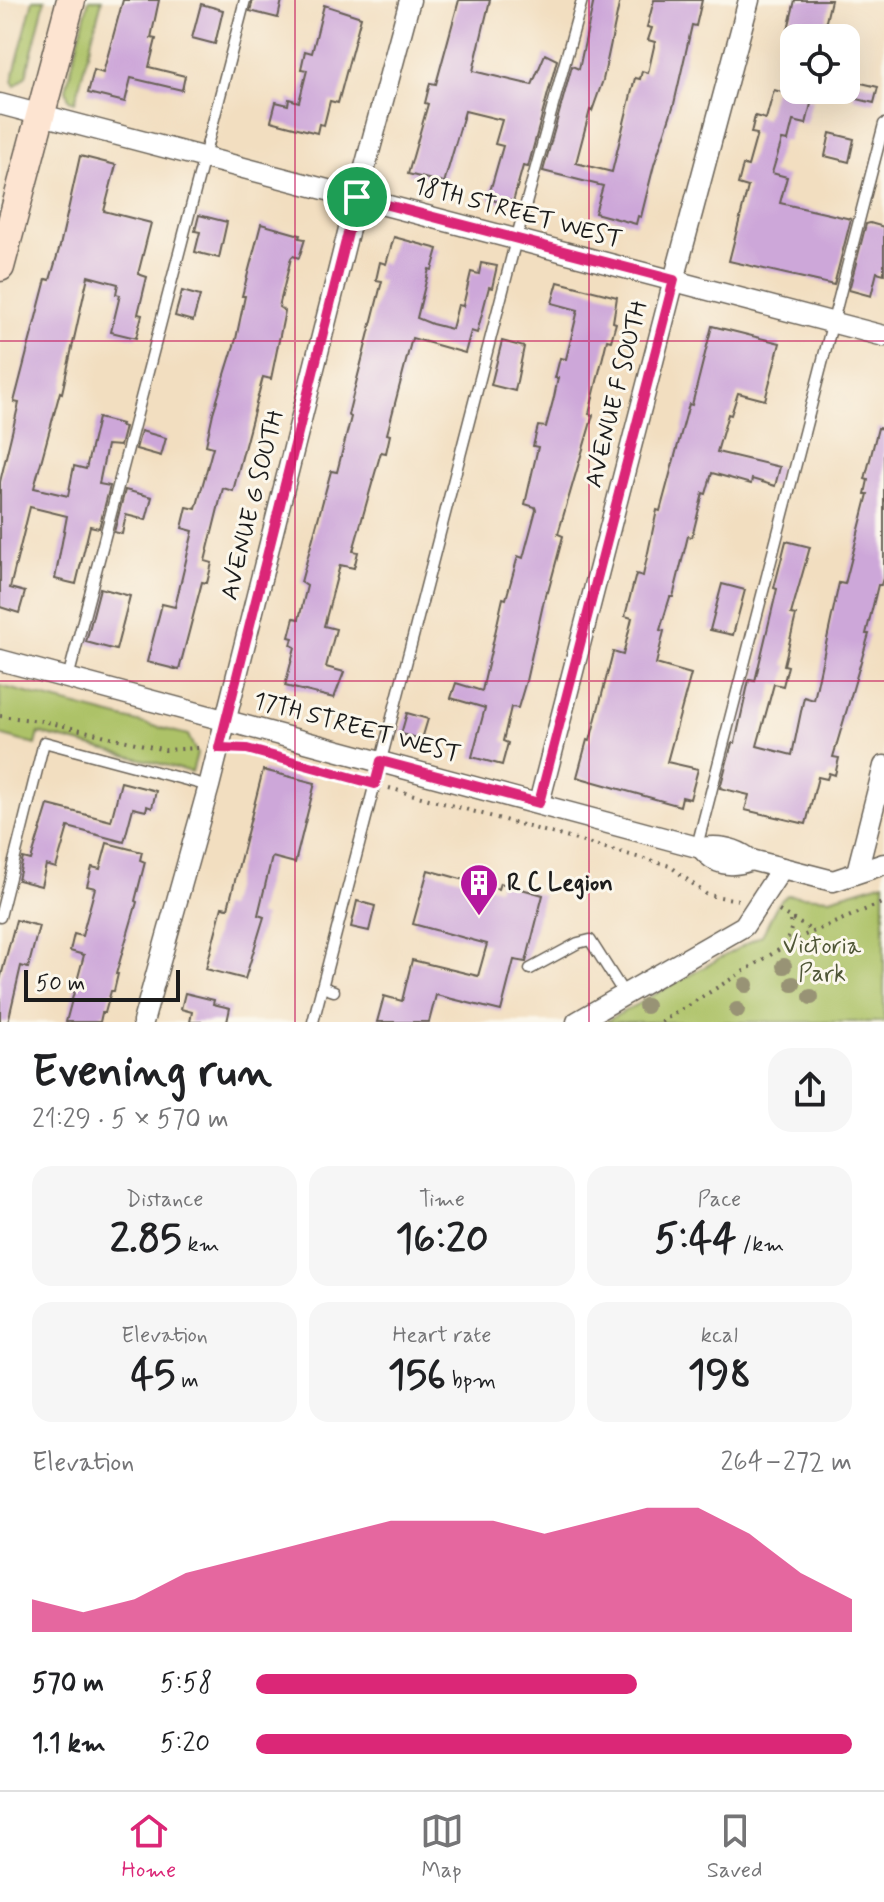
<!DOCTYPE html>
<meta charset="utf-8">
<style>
body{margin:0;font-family:Mynerve,sans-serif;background:#f6f6f6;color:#202124;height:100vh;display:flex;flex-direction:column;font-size:30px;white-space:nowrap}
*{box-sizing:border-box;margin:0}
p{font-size:26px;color:#757577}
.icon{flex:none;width:44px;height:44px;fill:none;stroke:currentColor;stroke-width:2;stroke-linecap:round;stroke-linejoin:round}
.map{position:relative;height:1022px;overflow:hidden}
.panel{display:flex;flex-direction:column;background:#fff;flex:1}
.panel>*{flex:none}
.controls{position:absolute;left:780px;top:24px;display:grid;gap:16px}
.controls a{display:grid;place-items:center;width:80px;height:80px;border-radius:16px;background:#fff;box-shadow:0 8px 32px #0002;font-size:40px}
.scale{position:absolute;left:24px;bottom:20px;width:156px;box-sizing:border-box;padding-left:8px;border:4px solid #1c1c1c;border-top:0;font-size:22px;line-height:28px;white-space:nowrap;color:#1c1c1c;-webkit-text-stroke:6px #fbf7ec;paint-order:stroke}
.pin{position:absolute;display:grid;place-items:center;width:68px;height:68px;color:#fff;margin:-34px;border:4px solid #fff;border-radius:50%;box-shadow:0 2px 8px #0007}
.round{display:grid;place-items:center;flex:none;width:84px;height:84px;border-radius:24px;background:#f6f6f6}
.summary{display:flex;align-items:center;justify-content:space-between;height:136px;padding:0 32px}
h1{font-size:44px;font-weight:800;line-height:60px}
.stats{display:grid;grid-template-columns:repeat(3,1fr);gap:12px;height:136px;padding:8px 32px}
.stats div{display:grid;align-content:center;border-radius:20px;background:#f6f6f6;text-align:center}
.stats b{font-size:40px;font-weight:800}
.stats small{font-size:22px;font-weight:400}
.stats p{font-size:22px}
.chart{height:224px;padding:16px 32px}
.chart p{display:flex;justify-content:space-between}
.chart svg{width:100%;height:144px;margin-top:8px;fill:#db2777;opacity:.7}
ul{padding:0 32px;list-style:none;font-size:26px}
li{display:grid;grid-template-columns:128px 96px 1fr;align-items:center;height:60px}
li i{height:20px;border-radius:10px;background:#db2777}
.tab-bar{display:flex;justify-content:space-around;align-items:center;height:112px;border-top:2px solid #e0e0e0;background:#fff;font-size:22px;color:#757577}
.tab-bar a{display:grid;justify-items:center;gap:4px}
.tab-bar .selected{color:#db2777}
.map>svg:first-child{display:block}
.green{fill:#adc267;stroke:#646f42;stroke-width:2}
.building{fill:#cda7d9}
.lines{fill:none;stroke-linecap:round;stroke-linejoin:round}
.lane-casing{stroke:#676055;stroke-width:13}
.street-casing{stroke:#676055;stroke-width:23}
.secondary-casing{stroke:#676055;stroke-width:31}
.path{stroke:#676055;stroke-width:4;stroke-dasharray:2 6;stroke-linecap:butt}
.lane{stroke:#fff;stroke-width:10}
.street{stroke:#fff;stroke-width:20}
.secondary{stroke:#fde4d1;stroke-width:28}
.tree{fill:#989374}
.route-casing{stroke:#fff;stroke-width:16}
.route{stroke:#db2777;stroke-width:10}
.grid{fill:none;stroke:#c2185b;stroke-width:2;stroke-opacity:0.55}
.labels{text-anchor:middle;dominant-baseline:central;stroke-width:6;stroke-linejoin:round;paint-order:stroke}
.street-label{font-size:24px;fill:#1c1c1c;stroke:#fbf7ec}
.poi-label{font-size:24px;font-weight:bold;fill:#1c1c1c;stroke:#fbf7ec;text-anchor:start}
.park-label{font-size:24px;fill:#4f5636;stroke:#fbf7ec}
</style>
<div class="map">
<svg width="884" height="1022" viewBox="0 0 884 1022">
<rect width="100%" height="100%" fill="#fbf7ec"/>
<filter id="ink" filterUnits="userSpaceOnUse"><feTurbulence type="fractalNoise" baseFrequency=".0125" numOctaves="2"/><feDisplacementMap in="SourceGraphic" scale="16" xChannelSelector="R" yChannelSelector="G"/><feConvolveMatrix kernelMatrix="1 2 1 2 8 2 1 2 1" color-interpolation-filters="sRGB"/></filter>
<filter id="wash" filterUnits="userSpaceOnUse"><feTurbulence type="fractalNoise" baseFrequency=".006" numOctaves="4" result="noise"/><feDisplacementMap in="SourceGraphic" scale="32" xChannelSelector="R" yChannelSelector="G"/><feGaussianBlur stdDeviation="1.8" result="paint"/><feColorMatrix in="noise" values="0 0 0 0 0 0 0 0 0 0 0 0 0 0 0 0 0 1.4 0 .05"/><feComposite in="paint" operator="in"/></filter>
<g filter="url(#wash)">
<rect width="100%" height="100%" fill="#f2dec0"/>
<g class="green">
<polygon points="33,0 45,0 26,76 15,86 12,81"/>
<polygon points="89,0 102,0 75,102 69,100 66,89"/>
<polygon points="0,686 188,735 197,754 192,772 39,733 36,745 0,735"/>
<path d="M884,882v140h-279l157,-87c9,-14 11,-30 25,-40l43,3z"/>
</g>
<g id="blocks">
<g class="building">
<polygon points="123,0 159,0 151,38 156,39 149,67 185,76 182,90 131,78 125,102 88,93 94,70 103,73"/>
<polygon points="253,0 282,0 278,18 250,11"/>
<polygon points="459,0 490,0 473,71 532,85 545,54 557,60 528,167 523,166 513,202 509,200 508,205 489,199 489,195 503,146 495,144 502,120 465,111 444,183 408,174 428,104 425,103 430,83 436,84"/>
<polygon points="594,0 620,0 603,80 592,111 590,110 576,163 612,172 635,78 640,79 642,71 648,73 655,42 648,40 652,28 647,27 654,0 702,0 696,26 692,25 674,104 654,165 641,217 638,216 636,224 595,213 603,186 543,171 572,66 579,69"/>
<polygon points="795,0 831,0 822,38 786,38"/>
<polygon points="201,4 223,10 215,44 192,38"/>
<polygon points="324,5 361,17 338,103 330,101 324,125 319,124 317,133 271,121 276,102 288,105 289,99 299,102 307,70 301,69 305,51 312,53"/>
<polygon points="857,82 878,87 874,103 853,98"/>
<polygon points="774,90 812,100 806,124 793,121 788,141 782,140 772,173 787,177 780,203 851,219 834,285 729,261 748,187 738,184 743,165 748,166 757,134 751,133 755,116 766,119"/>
<polygon points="830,133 854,139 849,162 825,156"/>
<polygon points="80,156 116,165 104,211 151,223 138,274 147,277 138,314 142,315 136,338 111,332 120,295 116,294 118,284 88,276 62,393 60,392 34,488 68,496 74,466 86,469 98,418 121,424 120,426 125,427 120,446 107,445 99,484 110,486 99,528 90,526 76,584 55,579 67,516 30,507 10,588 25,592 19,613 0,607 0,482 19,403 14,402 46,279 50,280 60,246"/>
<polygon points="199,215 227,222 219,258 195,252 200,232 195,231"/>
<polygon points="870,223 884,227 884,274 877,272 871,296 849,290 866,224"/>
<polygon points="261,224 300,235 299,238 305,239 299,258 293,256 291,258 279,307 285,311 271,379 263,377 233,491 223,488 205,561 212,563 207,583 202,582 179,670 147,662 162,604 175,607 193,531 182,528 187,507 196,509 213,447 206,445 213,413 236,339 245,296 242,296"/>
<polygon points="394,237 438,249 432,270 429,269 417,318 432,324 452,329 458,305 463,306 471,272 479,274 481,263 497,266 492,288 489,287 477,333 471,331 465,353 412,338 387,434 390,435 386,453 381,452 353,551 358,552 354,568 340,565 324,626 336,629 326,667 344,672 334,698 285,686 295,647 291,645 293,638 289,637 294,618 299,619 307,586 301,582 331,471 337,472 351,417 348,415 353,395 382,281 376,280 380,262 386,264"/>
<polygon points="558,282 617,297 613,322 616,323 611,341 607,340 589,414 593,415 558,534 563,536 548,592 546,591 526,681 518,708 511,707 503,741 508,743 502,765 472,757 485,708 451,698 456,683 482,691 503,598 506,599 518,556 523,558 536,510 535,507 525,504 538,447 533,446 538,426 546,427 554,397 558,378 555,378 560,358 566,359 578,310 552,303"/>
<polygon points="182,291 200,296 193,321 175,316"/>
<polygon points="712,326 780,343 765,400 738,393 731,415 728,414 717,452 780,467 775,486 752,479 751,484 712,473 706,494 703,493 692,537 688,536 673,597 670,597 660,630 664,631 656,664 691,674 667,762 698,769 690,799 682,797 680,806 577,777 587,740 590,741 613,652 623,655 632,618 625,616 636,574 643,576 657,510 660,511 689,404 692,405"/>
<polygon points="502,341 524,347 515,391 491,385"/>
<polygon points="878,428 884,429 884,575 881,585 878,585 866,634 869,634 833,757 839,758 835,775 829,773 827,779 818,777 806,824 745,810 749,795 720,788 732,743 735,743 749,680 755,681 777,589 774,588 786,541 810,547 791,614 796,615 784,665 788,666 783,686 774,684 757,746 792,755 804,697 814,700 839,583 845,584 868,494 865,494 868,480 865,479"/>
<polygon points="141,431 166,438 161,456 136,449"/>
<polygon points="125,490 152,497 146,520 126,515 122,534 114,532"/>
<polygon points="722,584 745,590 733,635 710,630"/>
<polygon points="100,588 130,596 116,650 86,642"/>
<polygon points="407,713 428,719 422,739 401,734"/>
<polygon points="263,770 315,783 295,863 272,857 258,915 264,917 245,979 206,969 222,907 228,908"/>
<polygon points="121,782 156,791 152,808 147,806 146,811 133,808 124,842 68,827 56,868 46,865 41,886 18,880 23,858 31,860 48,805 111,821"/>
<polygon points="107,843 142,852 140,860 145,862 135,901 137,902 116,974 118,974 114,991 111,991 105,1013 102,1013 100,1022 66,1022 84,955 70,951 74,934 82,936 95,888 87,886 92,867 100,869"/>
<polygon points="428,870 498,889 500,883 543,895 526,962 514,960 501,1011 436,995 429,1022 377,1022 384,996 402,1001 412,960 478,976 487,944 413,924"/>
<polygon points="357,901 375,906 369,931 351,927"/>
<polygon points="16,920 39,926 28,968 21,966 8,1022 0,1022 0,980"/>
<polygon points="185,993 214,1000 213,1004 230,1008 227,1022 190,1022 192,1012 181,1009"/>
</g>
</g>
</g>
<g filter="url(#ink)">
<use href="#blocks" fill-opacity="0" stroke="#676055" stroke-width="2"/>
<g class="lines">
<defs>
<g id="lane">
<polyline points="68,678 245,0"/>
<polyline points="697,846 884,124"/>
<polyline points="0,917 44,742 209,786"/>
<polyline points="530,969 578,943 590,940 625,995"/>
<polyline points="322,987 334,991"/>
<polyline points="313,1022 516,240 582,0"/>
</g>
<g id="street">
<polyline points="0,104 884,336"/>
<path d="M0,660l701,188c18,-3 35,0 50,12l82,21 51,-17"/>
<polyline points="539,803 674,280 749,0"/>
<path d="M701,848c14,17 29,20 50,12"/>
<polyline points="857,872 884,766"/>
<polyline points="143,1022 209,786 357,197 410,0"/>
<polyline points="577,1022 744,926 782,868"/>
</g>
<polyline id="secondary" points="0,267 71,0"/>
</defs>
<use href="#lane" class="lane-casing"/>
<use href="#street" class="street-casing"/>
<use href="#secondary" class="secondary-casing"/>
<g class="path">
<polyline points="0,716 47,722 165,750 198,748"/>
<polyline points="389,788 670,866 707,895 739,900"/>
<polyline points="779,911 813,931"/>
<polyline points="785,946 791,929 790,918"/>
<polyline points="661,1022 798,938 884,902"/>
</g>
<use href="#lane" class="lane"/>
<use href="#street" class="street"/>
<use href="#secondary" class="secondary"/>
</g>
<g class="tree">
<circle cx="784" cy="966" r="8"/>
<circle cx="793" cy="984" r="8"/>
<circle cx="746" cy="985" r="8"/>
<circle cx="811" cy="997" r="8"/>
<circle cx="646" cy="1006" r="8"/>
<circle cx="737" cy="1010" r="8"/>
</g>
</g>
<g class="lines" filter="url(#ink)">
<defs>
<polygon id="route" points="357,197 674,280 539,803 381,761 375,784 247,749 219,748"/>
</defs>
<use href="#route" class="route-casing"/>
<use href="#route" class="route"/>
</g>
<path class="grid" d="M295,0v1022M589,0v1022M0,341h884M0,681h884"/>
<defs>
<symbol id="building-pin" viewBox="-11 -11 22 30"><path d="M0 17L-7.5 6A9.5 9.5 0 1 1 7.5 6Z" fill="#b5179e" stroke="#fbf7ec"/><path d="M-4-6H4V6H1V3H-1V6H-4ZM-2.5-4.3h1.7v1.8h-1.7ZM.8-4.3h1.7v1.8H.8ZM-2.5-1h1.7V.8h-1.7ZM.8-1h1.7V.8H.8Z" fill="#fff"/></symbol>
</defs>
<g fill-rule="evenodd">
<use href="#building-pin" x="457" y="861" width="44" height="60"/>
</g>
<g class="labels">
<g class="street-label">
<text transform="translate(518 213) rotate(15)">18TH STREET WEST</text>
<text transform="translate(617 394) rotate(-76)">AVENUE F SOUTH</text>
<text transform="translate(253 505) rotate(-76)">AVENUE G SOUTH</text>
<text transform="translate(357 728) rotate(15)">17TH STREET WEST</text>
</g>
<g class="poi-label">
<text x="507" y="883">R C Legion</text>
</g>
<g class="park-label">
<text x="822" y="946">Victoria<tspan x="822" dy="28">Park</tspan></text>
</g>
</g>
</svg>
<div class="controls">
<a><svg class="icon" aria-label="locate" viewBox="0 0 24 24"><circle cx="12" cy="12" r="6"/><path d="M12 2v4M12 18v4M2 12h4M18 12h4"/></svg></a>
</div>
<div class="scale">50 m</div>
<div class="pin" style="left:357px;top:197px;background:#1e9e55"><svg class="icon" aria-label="arrive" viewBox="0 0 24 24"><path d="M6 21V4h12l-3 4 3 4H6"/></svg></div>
</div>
<section class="panel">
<div class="summary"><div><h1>Evening run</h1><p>21:29 · 5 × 570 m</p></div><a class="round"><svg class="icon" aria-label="share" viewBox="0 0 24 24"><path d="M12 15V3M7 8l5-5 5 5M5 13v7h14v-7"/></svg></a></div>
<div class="stats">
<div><p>Distance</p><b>2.85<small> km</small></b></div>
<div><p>Time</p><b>16:20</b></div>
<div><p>Pace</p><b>5:44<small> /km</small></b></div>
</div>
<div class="stats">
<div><p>Elevation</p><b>45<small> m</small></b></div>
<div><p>Heart rate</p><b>156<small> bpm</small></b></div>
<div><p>kcal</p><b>198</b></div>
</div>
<div class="chart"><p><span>Elevation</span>264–272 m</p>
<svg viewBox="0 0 160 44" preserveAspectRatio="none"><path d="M0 44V34L10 38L20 34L30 26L40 22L50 18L60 14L70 10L80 10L90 10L100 14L110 10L120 6L130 6L140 14L150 26L160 34V44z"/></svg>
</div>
<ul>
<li><b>570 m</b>5:58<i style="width:64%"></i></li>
<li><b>1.1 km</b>5:20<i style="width:100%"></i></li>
</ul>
</section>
<nav class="tab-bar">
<a class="selected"><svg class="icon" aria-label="home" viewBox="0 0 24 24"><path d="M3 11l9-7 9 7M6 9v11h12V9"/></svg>Home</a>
<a><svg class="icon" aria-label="map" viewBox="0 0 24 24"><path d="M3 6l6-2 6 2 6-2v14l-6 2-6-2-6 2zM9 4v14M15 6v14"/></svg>Map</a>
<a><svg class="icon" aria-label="saved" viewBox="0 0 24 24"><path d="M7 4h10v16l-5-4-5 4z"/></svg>Saved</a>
</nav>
